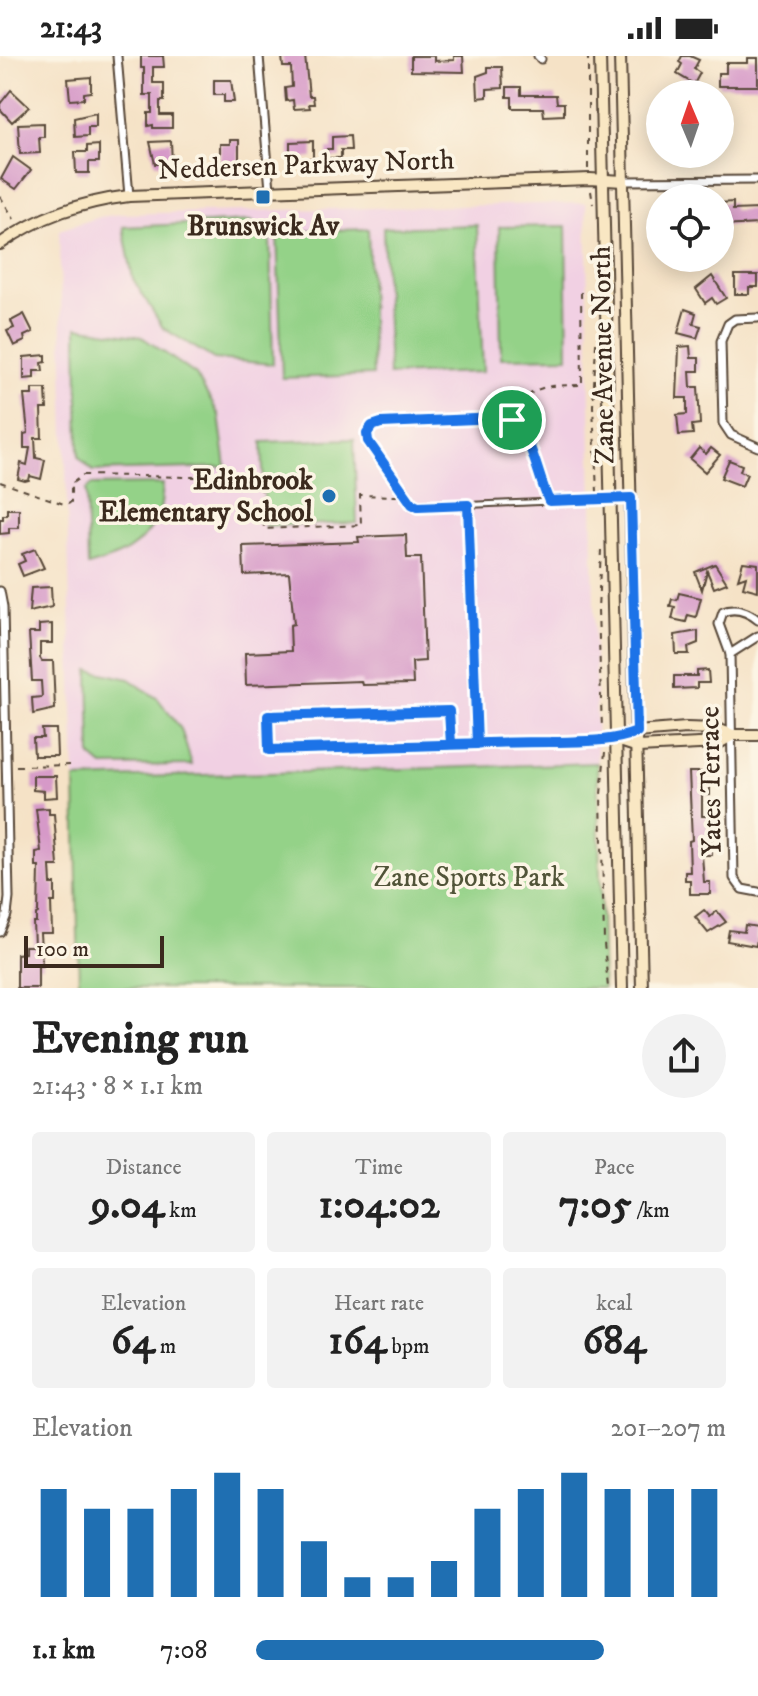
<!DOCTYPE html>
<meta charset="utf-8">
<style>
body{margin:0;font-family:"IM FELL DW Pica",serif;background:#f2f2f2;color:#222;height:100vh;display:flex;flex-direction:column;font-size:30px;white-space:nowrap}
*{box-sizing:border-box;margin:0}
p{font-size:26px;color:#767676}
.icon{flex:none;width:44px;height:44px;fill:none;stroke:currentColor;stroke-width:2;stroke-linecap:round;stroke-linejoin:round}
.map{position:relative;height:932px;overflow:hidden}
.side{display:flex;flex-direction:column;background:#fff;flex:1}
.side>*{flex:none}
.needle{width:52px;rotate:358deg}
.tools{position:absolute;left:646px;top:24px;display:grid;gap:16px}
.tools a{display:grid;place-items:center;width:88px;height:88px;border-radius:50%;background:#fff;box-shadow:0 4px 20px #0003;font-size:40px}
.scale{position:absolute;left:24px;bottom:20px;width:140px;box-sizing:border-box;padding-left:8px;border:4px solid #3b2a1e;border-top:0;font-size:22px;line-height:28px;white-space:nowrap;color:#3b2a1e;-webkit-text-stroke:6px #fcf5e5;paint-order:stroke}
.pin{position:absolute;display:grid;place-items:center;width:68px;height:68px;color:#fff;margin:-34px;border:4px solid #fff;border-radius:50%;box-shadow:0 2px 8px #0007}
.round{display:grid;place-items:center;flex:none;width:84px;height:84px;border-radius:42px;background:#f2f2f2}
.headline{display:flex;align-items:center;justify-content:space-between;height:136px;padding:0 32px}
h1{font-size:44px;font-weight:700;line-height:60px}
.metrics{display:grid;grid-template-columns:repeat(3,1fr);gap:12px;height:136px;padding:8px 32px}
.metrics div{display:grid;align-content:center;border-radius:8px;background:#f2f2f2;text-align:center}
.metrics b{font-size:40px;font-weight:700}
.metrics small{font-size:22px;font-weight:400}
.metrics p{font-size:22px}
.chart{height:224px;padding:16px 32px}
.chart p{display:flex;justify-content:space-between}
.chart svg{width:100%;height:144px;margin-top:8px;stroke:#1f6fb2;stroke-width:6}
ul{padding:0 32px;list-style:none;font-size:26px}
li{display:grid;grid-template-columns:128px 96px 1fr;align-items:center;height:60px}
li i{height:20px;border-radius:10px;background:#1f6fb2}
.status{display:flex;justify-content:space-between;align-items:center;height:56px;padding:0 40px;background:#fff;direction:ltr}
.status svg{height:22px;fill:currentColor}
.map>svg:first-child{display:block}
.built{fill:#f1d0e3}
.green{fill:#94d288;stroke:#687e53;stroke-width:2}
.building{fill:#d699c8}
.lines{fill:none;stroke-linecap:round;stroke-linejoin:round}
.lane-casing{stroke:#574637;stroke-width:8}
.street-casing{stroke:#574637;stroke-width:11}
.secondary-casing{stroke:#574637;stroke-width:14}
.path{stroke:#574637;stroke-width:2;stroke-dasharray:6 6;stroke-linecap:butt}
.lane{stroke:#fff;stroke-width:4}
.street{stroke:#fff;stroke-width:7}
.secondary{stroke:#f9e7c3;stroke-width:10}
.route-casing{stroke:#fff;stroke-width:16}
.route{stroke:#1a73e8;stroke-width:10}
.poi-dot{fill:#1f6fb2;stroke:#fcf5e5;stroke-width:3}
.labels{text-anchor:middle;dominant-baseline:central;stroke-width:7;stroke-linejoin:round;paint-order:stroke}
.street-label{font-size:28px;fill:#3b2a1e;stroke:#fcf5e5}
.poi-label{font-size:28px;font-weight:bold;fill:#3b2a1e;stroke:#fcf5e5}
.park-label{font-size:28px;fill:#515438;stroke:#fcf5e5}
</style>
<div class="status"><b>21:43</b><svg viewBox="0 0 49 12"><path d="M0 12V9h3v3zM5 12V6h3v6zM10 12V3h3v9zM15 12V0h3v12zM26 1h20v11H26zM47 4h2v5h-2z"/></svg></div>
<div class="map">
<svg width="758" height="932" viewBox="0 0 758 932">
<rect width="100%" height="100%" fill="#fcf5e5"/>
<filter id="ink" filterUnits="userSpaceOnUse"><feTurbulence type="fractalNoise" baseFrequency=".0125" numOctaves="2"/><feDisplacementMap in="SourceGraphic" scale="16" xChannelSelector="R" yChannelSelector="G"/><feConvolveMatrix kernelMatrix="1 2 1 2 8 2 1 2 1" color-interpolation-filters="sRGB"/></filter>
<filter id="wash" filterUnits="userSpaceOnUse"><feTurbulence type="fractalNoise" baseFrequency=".006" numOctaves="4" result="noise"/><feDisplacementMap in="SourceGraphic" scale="32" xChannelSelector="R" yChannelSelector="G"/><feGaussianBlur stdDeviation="1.8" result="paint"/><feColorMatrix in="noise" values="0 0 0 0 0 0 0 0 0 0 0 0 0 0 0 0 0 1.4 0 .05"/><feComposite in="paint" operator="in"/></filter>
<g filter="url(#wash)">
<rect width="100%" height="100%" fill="#f5e2c6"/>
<polygon class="built" points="586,147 597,707 75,723 59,174 100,161 121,158"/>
<g class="green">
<polygon points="251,165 270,180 273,308 214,303 163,272 133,223 123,171"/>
<polygon points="477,169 483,316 389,319 383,172"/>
<polygon points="566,170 568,301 501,302 499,171"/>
<polygon points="368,173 373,319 282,322 277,176"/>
<polygon points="77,271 142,281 196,319 219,359 226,411 93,415 79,401"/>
<polygon points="354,383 357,467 265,470 262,386"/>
<path d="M163,428c-1,10 -1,23 -5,32 -15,31 -40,42 -70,50l-2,-76 5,-5z"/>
<polygon points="89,614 129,623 158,643 181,673 192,709 103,710 91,700"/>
<polygon points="597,707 603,932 79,932 75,723"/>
</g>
<g id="blocks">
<g class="building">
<polygon points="141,0 163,0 164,11 153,11 153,27 164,27 164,45 160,45 160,59 172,59 172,72 153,72 153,69 148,70 148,57 152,57 152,39 144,39 144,12 141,12"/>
<polygon points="282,0 305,0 309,40 313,40 314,48 309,48 310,52 294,53 293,44 286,45 285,32 292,31 291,11 283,11"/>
<polygon points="411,0 434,0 434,5 454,4 454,0 463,0 464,16 411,15"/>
<polygon points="682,0 690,0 699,4 694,13 700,17 694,28 677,18 682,8 679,6"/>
<polygon points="748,2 758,2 758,30 718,30 718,17 726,17 726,7 748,7"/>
<polygon points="488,11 502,11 503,32 487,33 487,41 478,42 477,20 488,16"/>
<polygon points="91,21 91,36 84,37 84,43 70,44 68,23"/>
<polygon points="214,24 231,24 234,46 224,46 224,39 214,39"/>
<polygon points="507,31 521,31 521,39 556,39 557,47 564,47 564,59 544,60 543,52 512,52 512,41 507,41"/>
<polygon points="11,34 29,51 12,66 0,53 0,48"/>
<polygon points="96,57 96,71 88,71 88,80 75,81 74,62"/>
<polygon points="44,67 44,81 39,81 40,97 20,98 18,68"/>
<polygon points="350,80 351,94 341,94 341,102 327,102 327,93 332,93 332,81"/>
<polygon points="230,84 239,84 239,105 220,106 220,88 230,88"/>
<polygon points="171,85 172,108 155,108 150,86"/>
<polygon points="313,85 313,102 290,104 290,86"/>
<polygon points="99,89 99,106 89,106 89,117 76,117 75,96 87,96 87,90"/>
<polygon points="13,101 31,114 16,133 1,123"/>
<polygon points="733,146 733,154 758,153 758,168 721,170 720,147"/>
<polygon points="735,219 758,219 758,231 749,231 749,238 735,238"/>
<polygon points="712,220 726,242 716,248 712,242 705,247 696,233"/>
<polygon points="685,253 696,257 693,268 701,270 697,282 678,277"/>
<polygon points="24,258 33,276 24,280 25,285 14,290 7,275 14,272 11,265"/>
<polygon points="690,290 691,302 699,302 699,315 690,315 691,331 698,331 700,368 692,369 693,378 679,379 677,359 687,358 687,342 677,342 679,291"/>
<polygon points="46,299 46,306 42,307 43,315 34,315 34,322 24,323 24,301"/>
<polygon points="32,333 46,333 47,353 41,353 42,382 35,382 36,402 45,404 41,423 30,420 29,424 25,425 18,423 21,407 27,409 30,392 24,392 24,378 28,377 24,339 32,339"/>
<polygon points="699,392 706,398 711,392 720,399 705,416 690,403"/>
<polygon points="729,404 742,409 740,415 747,418 742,430 721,422"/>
<polygon points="7,453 19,453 19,472 9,472 9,477 0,478 0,463 3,463 3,459 7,459"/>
<polygon points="406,479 407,502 421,502 425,605 412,606 413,628 362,629 361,625 246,629 245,597 291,595 290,569 294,568 289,517 244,519 243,490 359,486 358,481"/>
<polygon points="35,493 44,512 23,520 18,508 25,505 22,498"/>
<polygon points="743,506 758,508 758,535 743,531 746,520 738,523"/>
<polygon points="715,508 727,527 714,532 707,515 702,534 695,516"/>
<polygon points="51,531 52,551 29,556 31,532"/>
<polygon points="679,537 701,542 696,561 688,559 686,566 672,563 675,551 670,550 672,543 677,544"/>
<polygon points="52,568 52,587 40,587 40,602 42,605 53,605 55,653 33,658 32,642 42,641 41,625 32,625 29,577 39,577 39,569"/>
<polygon points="698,575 698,587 688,591 689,598 676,598 675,579"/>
<polygon points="708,614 709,627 697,627 697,632 674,633 674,620 697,620 697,615"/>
<polygon points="42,673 56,673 57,700 34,700 33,682 43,682"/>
<polygon points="689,716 702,716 705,725 710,725 710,739 702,739 702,760 712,760 712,799 702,799 704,826 710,826 710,838 690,838 690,824 685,824 685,816 690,816 689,785 692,784"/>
<polygon points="33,720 56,720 57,741 44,742 44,735 33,734"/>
<polygon points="49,752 49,758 54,758 58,810 50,810 51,828 55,828 55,846 51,846 52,877 40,877 42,910 38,910 38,932 17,932 17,898 25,897 25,890 34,890 33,866 36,866 36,858 38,857 39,811 36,811 36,796 41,795 36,753"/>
<polygon points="704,854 710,861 717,855 726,866 708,877 695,861"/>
<polygon points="745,869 758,871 756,890 727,885 729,874 744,876"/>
</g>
</g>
</g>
<g filter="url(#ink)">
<use href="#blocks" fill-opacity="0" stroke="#574637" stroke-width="2"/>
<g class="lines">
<defs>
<g id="lane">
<polyline points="468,449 418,451 412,448 368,385 367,377 372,370 381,367 499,362 512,364 525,378 541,428 549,444"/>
<polyline points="614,684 477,688 468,449 631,442"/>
<polyline points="451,688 449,655 268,660 269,694 451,688 477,688"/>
</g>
<g id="street">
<polyline points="117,0 129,140"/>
<polyline points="259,0 270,134"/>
<polyline points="538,0 541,3"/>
<polyline points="623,125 758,124"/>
<polyline points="758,262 735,263 728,268 721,285 723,367 731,379 758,391"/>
<polyline points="0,535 3,551 9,842 7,859 0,876"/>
<path d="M758,564c-10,-8 -23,-13 -35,-8l-4,12 11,30 4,224 8,11 16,3"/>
<polyline points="730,598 758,580"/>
</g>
<g id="secondary">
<polyline points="600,0 622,932"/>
<polyline points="620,0 642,932"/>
<path d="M0,188c40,-28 81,-42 129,-48l461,-17 33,2"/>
<polyline points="617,684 637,676 686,672 717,673 733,679 758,679"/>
<polyline points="617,684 638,691 719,687 733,679"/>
</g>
</defs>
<use href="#lane" class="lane-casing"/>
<use href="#street" class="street-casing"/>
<use href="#secondary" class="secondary-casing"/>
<g class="path">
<polyline points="588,113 588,0"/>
<polyline points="591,135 593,148"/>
<polyline points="0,140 14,163"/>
<polyline points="596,287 593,350 597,436"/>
<path d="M514,360c17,-34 34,-30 68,-31l-1,-94"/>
<polyline points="0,426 67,449 71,446 71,428 83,419 244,422 261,429 264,473 361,469 360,439 397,440"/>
<polyline points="601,494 598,553 602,673"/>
<polyline points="605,696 601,738 604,887 608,932"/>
<polyline points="16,710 74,709"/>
</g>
<use href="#lane" class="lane"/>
<use href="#street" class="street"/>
<use href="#secondary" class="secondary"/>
</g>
</g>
<g class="lines" filter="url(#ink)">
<defs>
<path id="route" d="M512,364l-13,-2 -118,5 -9,3 -5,7 1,8 44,63 6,3 50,-2 9,239 -208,6 -1,-34 181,-5 2,33c33,-1 66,-2 100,-2 29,-1 58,1 86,-10l-6,-234 -82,3c-11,-23 -17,-66 -37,-81"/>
</defs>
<use href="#route" class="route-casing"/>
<use href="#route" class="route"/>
</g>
<g class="poi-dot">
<rect x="255" y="133" width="16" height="16" rx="4"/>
<circle cx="329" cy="440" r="8"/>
</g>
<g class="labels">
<g class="street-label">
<text transform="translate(306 109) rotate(-2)">Neddersen Parkway North</text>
<text transform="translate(603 299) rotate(-91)">Zane Avenue North</text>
<text transform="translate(711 725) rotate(-91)">Yates Terrace</text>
</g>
<g class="poi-label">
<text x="263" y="170">Brunswick Av</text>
<text x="313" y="424" text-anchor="end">Edinbrook<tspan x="313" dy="32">Elementary School</tspan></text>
</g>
<g class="park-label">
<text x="469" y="821">Zane Sports Park</text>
</g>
</g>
</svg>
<div class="tools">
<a><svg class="needle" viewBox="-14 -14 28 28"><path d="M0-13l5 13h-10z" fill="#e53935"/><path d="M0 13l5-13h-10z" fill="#767676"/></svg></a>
<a><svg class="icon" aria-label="locate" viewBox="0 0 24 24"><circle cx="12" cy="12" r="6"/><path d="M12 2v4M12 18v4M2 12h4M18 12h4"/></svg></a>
</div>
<div class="scale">100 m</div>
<div class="pin" style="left:512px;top:364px;background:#1e9e55"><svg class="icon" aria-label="arrive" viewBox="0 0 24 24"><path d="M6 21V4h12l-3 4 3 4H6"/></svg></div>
</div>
<section class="side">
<div class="headline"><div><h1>Evening run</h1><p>21:43 · 8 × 1.1 km</p></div><a class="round"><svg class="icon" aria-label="share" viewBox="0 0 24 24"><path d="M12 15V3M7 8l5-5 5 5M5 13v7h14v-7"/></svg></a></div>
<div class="metrics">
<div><p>Distance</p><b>9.04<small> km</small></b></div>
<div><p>Time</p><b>1:04:02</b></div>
<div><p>Pace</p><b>7:05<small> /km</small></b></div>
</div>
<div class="metrics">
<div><p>Elevation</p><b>64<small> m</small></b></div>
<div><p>Heart rate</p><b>164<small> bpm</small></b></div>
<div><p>kcal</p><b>684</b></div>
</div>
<div class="chart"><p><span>Elevation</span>201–207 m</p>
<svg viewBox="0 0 160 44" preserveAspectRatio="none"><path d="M5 44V11M15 44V17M25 44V17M35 44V11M45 44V6M55 44V11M65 44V27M75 44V38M85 44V38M95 44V33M105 44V17M115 44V11M125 44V6M135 44V11M145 44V11M155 44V11"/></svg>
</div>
<ul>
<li><b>1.1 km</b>7:08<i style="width:74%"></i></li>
</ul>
</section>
